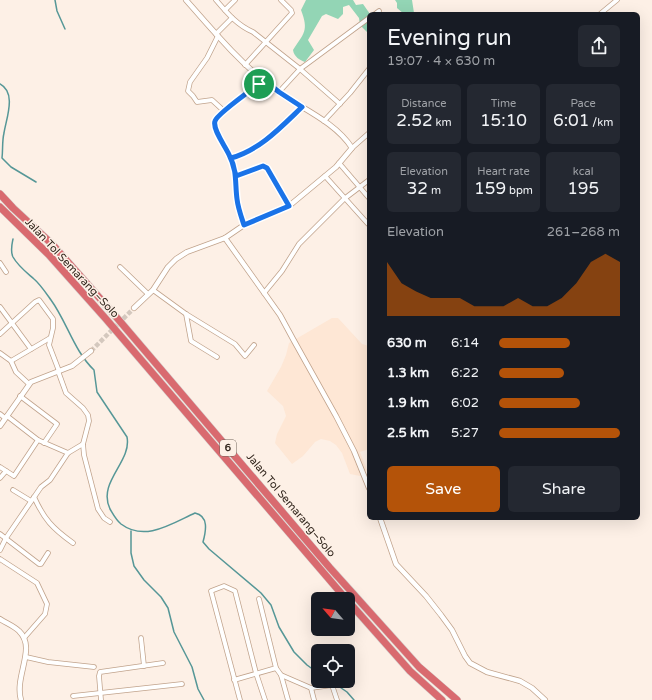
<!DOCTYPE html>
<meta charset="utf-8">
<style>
body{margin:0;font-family:"Varela Round",sans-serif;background:#242831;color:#f1f3f6;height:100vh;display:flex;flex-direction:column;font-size:15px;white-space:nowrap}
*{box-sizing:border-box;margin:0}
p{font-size:13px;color:#9ea1a6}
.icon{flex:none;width:22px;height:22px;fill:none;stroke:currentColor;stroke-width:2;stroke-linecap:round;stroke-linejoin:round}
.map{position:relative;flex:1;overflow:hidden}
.sheet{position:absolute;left:367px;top:12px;width:273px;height:508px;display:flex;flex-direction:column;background:#171b24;border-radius:6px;box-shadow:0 4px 16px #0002}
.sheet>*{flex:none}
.needle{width:26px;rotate:298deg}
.fabs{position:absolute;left:311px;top:592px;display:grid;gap:8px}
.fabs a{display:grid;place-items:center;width:44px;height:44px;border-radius:6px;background:#171b24;box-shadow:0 4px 16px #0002;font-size:20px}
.pin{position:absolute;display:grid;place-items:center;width:34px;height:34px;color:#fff;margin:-17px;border:2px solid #fff;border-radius:50%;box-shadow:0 1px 4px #0007}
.round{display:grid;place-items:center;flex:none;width:42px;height:42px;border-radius:6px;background:#242831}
.headline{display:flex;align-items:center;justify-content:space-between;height:68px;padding:0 20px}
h1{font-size:22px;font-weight:600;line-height:30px}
.stats{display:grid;grid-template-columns:repeat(3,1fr);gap:6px;height:68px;padding:4px 20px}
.stats div{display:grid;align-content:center;border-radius:6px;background:#242831;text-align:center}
.stats b{font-size:17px;font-weight:600}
.stats small{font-size:11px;font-weight:400}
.stats p{font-size:11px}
.chart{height:112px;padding:8px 20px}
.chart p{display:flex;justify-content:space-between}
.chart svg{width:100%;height:72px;margin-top:4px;fill:#b45309;opacity:.7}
.primary-button{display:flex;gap:8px;margin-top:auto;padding:8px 20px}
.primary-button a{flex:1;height:46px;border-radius:6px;background:#b45309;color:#fff;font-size:16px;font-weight:600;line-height:46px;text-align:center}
.primary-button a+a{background:#242831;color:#f1f3f6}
ul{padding:0 20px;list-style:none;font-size:13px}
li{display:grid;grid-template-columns:64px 48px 1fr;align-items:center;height:30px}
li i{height:10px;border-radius:5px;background:#b45309}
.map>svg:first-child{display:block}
.built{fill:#fee7d5}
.green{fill:#93d5b5}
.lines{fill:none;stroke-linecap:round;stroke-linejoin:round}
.stream{stroke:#569797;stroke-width:1.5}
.tertiary-tunnel{stroke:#d4c8be;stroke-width:4.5;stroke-dasharray:4.5 2;stroke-linecap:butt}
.minor-casing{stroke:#c1a38c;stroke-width:5.5}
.tertiary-casing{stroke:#c1a38c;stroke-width:6}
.motorway-casing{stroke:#d2cfcd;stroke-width:8}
.minor{stroke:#fff;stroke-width:4}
.tertiary{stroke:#fff;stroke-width:4.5}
.motorway{stroke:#d96a6f;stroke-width:7}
.route-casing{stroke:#fff;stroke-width:8}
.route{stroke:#1a73e8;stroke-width:5}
.labels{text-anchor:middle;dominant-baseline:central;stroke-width:3;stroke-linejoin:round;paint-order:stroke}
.shield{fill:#fdf0e6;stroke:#6f6359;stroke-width:1}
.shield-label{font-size:10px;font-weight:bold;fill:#32261d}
.street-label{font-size:11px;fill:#32261d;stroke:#fdf0e6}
</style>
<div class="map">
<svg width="652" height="700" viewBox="0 0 652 700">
<rect width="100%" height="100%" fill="#fdf0e6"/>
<polygon class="built" points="332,318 338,318 362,344 369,346 369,449 360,452 367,470 360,476 350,474 342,453 336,445 330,441 321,439 315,442 303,456 292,464 275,443 277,434 286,416 283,406 267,391 281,367 286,355 289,343"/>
<g class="green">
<path d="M306,0h47l3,5 7,-1 7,10h-1v20l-9,-9 -1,-7 -10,-13 -6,2v7l-5,5 -12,-5 -4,2 -14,24 6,10 -9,12c-5,-2 -11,-5 -12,-12 11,-17 16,-19 8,-40z"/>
<polygon points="395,0 412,0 414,13 404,14 397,8 397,3"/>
</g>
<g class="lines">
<g class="stream">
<polyline points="55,0 57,11 65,29"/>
<path d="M0,84c17,9 6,35 4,49 -2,8 -1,17 -2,25l9,9 25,15"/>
<path d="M13,239c-1,5 -3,12 0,18 5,9 13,15 21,22 6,5 12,14 17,21 16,22 23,51 43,70l3,22 30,45c5,25 -30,45 -17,72 3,5 6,11 11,15 24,18 50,0 74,-11 14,3 11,18 8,29l6,7 52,44 10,12 8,22 15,25 13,13 11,8"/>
<polyline points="131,531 131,553 134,566 144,580 161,597 168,608 174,632 192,667 198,689 204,700"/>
<polyline points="331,681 347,692 354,700"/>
</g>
<polyline class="tertiary-tunnel" points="91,351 134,308"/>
<defs>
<g id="minor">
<path d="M216,0c11,13 21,25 37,32l47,37 40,35"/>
<polyline points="225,10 235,0"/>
<polyline points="375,14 379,11"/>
<polyline points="600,14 617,0"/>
<polyline points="216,34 232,18"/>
<polyline points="218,36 207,58 190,82 188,91 193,96 197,102 212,100 224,111"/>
<polyline points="245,65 292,13 291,10 281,0"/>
<polyline points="279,92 300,69 369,18"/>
<polyline points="324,121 350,93 369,69"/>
<polyline points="352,148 369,133"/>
<path d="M231,158c29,-8 50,-31 72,-51"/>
<polyline points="339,163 369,198"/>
<polyline points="236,176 265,166 289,206"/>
<polyline points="325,176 368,224"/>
<path d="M244,225c-3,-9 -6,-17 -7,-26 -2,-15 0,-28 -6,-42 -4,-9 -19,-26 -16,-36 2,-7 40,-34 49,-41"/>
<polyline points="0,263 6,272"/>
<polyline points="120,267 148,294"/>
<polyline points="153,290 186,314 235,344 245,356 254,345"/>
<polyline points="264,293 282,271 299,244 344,199 369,180"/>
<polyline points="0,307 31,349"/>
<polyline points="186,314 191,341 217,357"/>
<polyline points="0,334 35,302 39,300 53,319 53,328 49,345 59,371"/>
<polyline points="0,353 11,361 16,372 29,384"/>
<polyline points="11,361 50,338"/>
<polyline points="58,371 66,393 83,408 88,415 89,421 83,444 84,455 98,509 104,518 110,522"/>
<polyline points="20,396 57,424 44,443"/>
<polyline points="0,414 5,418"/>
<polyline points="68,453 83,444"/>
<polyline points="0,467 14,476 38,440"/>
<polyline points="0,478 6,471"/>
<polyline points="13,490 31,501"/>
<path d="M34,497c10,22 18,31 39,46"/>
<polyline points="0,534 39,564 41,564 48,553"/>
<polyline points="0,550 6,538 41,487 50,480 68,453 38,440 7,416"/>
<polyline points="0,559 37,583 47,604 45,614 24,638"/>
<polyline points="141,638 144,666"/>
<polyline points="26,657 48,662 94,667"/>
<polyline points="276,668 281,675 311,688 314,700"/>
<polyline points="281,675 288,700"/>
<polyline points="234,680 276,668 259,599"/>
<polyline points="311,688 332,685 337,700"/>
<polyline points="73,696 182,684"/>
<polyline points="101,700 99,676 100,672 163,663"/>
<polyline points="240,700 211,591 224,586 235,591 256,673 265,700"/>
</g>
<g id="tertiary">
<polyline points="225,238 280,315 293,339 336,416 354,451 369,488"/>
<path d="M134,308l19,-18 15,-23 8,-8 11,-7 38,-14 19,-13 45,-19 47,-39 16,-19c-17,-27 -54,-41 -78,-59 -33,-25 -60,-57 -88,-89"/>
<polyline points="0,426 31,382 72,366 91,351"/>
<polyline points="380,518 396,564 426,596 441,615 452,630 465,656 470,663 487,672 520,681 532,688 545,700"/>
<path d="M0,619c6,4 14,7 19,12 18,17 -5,45 2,69"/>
</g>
<g id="motorway">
<polyline points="0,194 13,208 52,244 112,312 330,568 419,667 457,700"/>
<polyline points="0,207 49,255 106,319 346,599"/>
<polyline points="348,601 410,671 442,700"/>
</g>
</defs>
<use href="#minor" class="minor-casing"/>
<use href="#tertiary" class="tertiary-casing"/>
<use href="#motorway" class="motorway-casing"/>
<use href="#minor" class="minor"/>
<use href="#tertiary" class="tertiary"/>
<use href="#motorway" class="motorway"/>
</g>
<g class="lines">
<defs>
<path id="route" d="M259,84c-8,6 -42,30 -44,37 -3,9 12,27 15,36 7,13 5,27 7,42 1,9 4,17 7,26l45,-19 -22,-38 -4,-2 -27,10 -5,-18c29,-8 50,-31 71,-51l-23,-15 -15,-12 -5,4"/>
</defs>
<use href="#route" class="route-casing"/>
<use href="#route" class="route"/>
</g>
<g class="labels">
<rect class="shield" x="220" y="440" width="16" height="16" rx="3"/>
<g class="shield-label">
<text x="228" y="448">6</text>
</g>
<g class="street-label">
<text transform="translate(72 268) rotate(47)">Jalan Tol Semarang–Solo</text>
<text transform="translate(291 505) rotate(50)">Jalan Tol Semarang–Solo</text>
</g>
</g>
</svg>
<div class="fabs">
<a><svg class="needle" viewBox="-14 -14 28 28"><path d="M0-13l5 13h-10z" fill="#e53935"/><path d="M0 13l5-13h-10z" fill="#9ea1a6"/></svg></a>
<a><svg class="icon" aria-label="locate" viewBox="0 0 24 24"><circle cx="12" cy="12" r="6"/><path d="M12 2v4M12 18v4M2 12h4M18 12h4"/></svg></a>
</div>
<div class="pin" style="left:259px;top:84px;background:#1e9e55"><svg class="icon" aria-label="arrive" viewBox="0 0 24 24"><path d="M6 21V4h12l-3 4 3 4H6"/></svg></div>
<section class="sheet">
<div class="headline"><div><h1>Evening run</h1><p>19:07 · 4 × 630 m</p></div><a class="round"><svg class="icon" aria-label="share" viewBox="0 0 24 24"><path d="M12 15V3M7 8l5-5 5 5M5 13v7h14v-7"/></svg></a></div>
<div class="stats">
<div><p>Distance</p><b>2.52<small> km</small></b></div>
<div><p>Time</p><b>15:10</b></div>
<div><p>Pace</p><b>6:01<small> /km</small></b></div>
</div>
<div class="stats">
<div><p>Elevation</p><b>32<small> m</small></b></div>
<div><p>Heart rate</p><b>159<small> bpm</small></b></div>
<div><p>kcal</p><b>195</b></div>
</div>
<div class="chart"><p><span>Elevation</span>261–268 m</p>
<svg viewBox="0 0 160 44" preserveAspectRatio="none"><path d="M0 44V11L10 24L20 29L30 33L40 33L50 33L60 38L70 38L80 38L90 33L100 38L110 38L120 33L130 24L140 11L150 6L160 11V44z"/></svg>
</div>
<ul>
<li><b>630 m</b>6:14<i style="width:59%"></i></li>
<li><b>1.3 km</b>6:22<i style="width:54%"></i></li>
<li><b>1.9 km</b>6:02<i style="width:67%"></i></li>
<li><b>2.5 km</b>5:27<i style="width:100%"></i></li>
</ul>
<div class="primary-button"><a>Save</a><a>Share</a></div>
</section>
</div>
